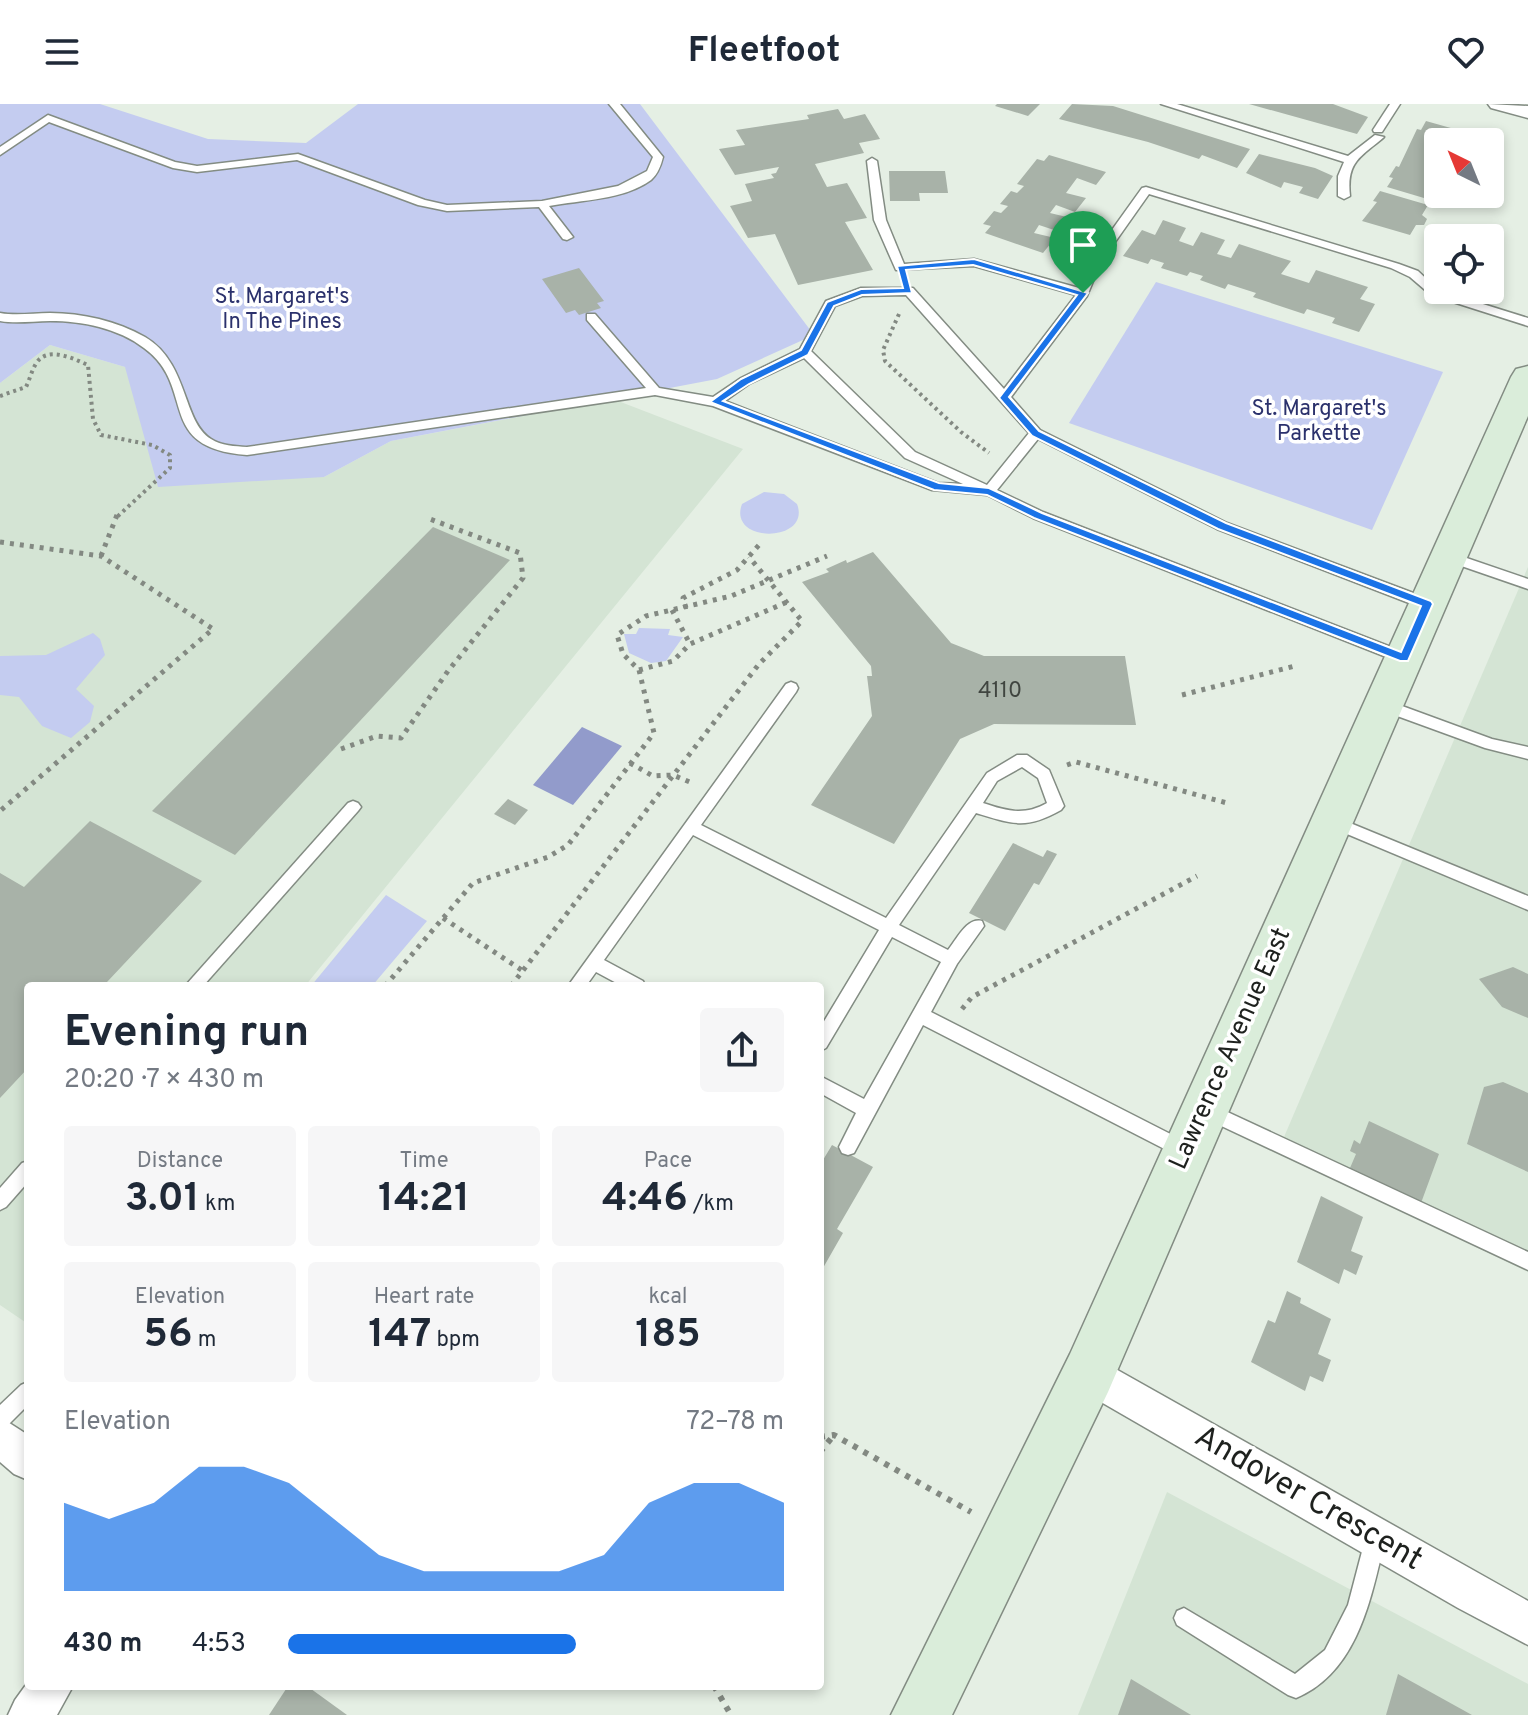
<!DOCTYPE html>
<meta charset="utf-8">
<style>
body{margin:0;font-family:Overpass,sans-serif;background:#f6f6f7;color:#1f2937;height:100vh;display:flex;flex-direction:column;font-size:30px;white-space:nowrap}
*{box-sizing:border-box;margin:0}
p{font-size:26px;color:#747a83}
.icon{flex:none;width:44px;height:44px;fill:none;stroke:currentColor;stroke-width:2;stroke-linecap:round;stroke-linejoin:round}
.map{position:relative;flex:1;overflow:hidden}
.panel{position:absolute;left:24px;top:878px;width:800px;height:708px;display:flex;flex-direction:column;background:#fff;border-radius:8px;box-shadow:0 4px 12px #0003}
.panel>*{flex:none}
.needle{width:52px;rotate:317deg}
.buttons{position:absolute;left:1424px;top:24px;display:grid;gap:16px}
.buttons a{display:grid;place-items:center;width:80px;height:80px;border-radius:8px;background:#fff;box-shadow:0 4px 12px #0003;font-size:40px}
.pin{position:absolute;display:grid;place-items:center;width:68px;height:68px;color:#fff;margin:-82px -34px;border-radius:50% 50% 50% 0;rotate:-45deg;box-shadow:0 0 8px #0007}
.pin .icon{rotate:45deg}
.round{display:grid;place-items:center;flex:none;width:84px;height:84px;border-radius:8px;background:#f6f6f7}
.head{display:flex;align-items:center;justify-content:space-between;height:136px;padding:0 40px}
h1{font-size:44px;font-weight:700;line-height:60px}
.metrics{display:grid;grid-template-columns:repeat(3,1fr);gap:12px;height:136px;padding:8px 40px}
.metrics div{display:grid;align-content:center;border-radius:8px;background:#f6f6f7;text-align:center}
.metrics b{font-size:40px;font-weight:700}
.metrics small{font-size:22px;font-weight:400}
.metrics p{font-size:22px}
.chart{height:224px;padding:16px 40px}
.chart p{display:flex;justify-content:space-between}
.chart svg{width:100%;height:144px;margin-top:8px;fill:#1a73e8;opacity:.7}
ul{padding:0 40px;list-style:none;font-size:26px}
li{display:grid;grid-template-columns:128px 96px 1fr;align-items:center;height:60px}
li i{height:20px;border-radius:10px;background:#1a73e8}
header{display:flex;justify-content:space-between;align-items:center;height:104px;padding:0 40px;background:#fff;font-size:36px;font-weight:700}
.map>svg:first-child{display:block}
.built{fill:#d4e4d4}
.green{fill:#c4ccf0}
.water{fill:#929bcb}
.building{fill:#a8b2a8}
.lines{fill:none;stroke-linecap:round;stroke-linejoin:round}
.service-casing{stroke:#838c83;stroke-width:3}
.minor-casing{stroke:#838c83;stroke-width:3}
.secondary-casing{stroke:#838c83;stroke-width:3}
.path-far2{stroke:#838982;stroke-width:4;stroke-dasharray:3 4;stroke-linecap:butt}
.path-far1{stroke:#838982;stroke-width:5;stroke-dasharray:4 6;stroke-linecap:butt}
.path{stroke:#838982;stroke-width:6;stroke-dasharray:5 7;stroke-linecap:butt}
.service{fill:#fff;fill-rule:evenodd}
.minor{fill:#fff;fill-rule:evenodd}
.secondary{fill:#daedda;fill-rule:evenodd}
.route{fill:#1a73e8;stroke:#fff;stroke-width:2;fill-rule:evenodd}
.labels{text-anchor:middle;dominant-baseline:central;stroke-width:7;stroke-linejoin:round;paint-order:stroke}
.far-park-label{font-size:22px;fill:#2b316c;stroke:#fff}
.number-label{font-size:22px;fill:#404540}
.street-label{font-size:26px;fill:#1e211e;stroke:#fff}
.near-street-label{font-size:32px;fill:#1e211e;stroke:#fff}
</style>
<header><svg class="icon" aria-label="menu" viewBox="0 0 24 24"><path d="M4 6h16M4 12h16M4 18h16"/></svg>Fleetfoot<svg class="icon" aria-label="heart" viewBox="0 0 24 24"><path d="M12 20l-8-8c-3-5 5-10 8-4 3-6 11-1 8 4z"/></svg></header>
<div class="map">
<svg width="1528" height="1611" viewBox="0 0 1528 1611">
<rect width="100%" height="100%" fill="#e5efe4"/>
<g class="built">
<polygon points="50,241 125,263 324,373 391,337 613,295 743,345 305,882 28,882 28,1220 0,1201 0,279"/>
<polygon points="1528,463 1528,1168 1278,1047"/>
<polygon points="1167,1388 1528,1580 1528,1611 1078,1611"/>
</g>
<g class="green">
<polygon points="0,0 100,0 208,35 306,39 358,0 640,0 814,231 717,275 391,337 324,373 158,383 125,263 50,241 0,279"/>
<polygon points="1156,178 1443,268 1372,426 1069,319"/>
<path d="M764,388l20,2 13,10c15,39 -70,40 -55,0z"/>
<polygon points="639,524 670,525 668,531 683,533 666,557 651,559 629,549 624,530 636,530"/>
<polygon points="93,529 100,535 105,551 76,585 94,602 90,618 71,634 42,622 19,593 0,591 0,552 46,551"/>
<polygon points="386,791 427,817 372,882 311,882"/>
</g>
<polygon class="water" points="582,623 622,642 573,701 533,681"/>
<g class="building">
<polygon points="997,0 1040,0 1028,12 995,2"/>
<polygon points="1072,0 1113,2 1250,45 1237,64 1202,51 1199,55 1148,38 1059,15"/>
<polygon points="1249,0 1333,0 1368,13 1357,30"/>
<polygon points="838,5 844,15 865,10 880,35 859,39 864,49 815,60 827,83 847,79 867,114 845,118 873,166 798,181 775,130 748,134 730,102 752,97 745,80 774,74 771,70 776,69 779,63 735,71 719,45 745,41 736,26 809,15 807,11"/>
<polygon points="1426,17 1472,30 1467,38 1438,38 1436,86 1438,90 1434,97 1387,83 1393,74 1389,73 1396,62 1399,63 1417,25 1421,26"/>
<polygon points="1259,50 1315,64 1333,72 1318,95 1299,89 1303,83 1284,78 1281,84 1246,69"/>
<polygon points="1049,51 1106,68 1096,81 1077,74 1066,89 1086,94 1075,108 1056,101 1050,109 1071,114 1060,128 1039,121 1034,129 1055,134 1043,149 985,129 991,122 983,120 994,107 1001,109 1008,102 1000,100 1011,87 1017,89 1024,82 1017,80 1037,55 1044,57"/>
<polygon points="889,67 945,67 948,89 919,89 920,97 890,97"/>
<polygon points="1380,87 1428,101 1422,111 1427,115 1424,121 1416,121 1410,131 1362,117 1377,98 1373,97"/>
<polygon points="1163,116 1186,124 1179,137 1193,142 1201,128 1225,136 1217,150 1231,154 1239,140 1291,157 1281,170 1309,179 1316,166 1368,183 1360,195 1375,200 1359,228 1332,219 1335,214 1307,205 1304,210 1253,193 1256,189 1228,180 1225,185 1200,176 1203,172 1190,168 1187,172 1161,164 1164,159 1151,155 1148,160 1123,152 1142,126 1155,131"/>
<polygon points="579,164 604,197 597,199 601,204 579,211 575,206 566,209 542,175"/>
<polygon points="433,423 510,456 235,751 152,707"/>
<polygon points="873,448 951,539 984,552 1125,552 1136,621 994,620 960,635 894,740 811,701 872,612 867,572 872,572 871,562 802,478 829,468 826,465 846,456 847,459"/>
<polygon points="508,695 528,706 515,721 494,710"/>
<polygon points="90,717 202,777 107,878 112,880 110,882 28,882 28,964 0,994 0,769 24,783"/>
<polygon points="1013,739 1043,753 1047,746 1057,750 1039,781 1034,779 1005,827 969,809"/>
<polygon points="1513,863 1528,870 1528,914 1502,903 1479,875"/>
<polygon points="1503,978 1528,989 1528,1068 1467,1040 1484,983"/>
<polygon points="1369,1017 1439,1050 1421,1099 1350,1064 1356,1050 1350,1047 1354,1036 1360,1040"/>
<polygon points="832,1041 873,1063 837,1125 843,1129 823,1164 820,1163 820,1061"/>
<polygon points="1321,1092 1363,1113 1351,1147 1363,1152 1356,1171 1344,1165 1339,1180 1297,1158"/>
<polygon points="1287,1187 1301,1194 1300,1199 1331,1215 1318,1250 1331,1256 1323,1278 1310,1272 1305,1287 1251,1258 1268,1216 1275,1219"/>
<polygon points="1398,1570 1472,1611 1386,1611"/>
<polygon points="1131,1575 1191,1611 1118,1611"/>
<polygon points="288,1582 307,1582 347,1611 269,1611"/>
</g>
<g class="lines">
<defs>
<g id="service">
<path d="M609,0h11l43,53c-2,8 -5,17 -12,23 -27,20 -70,20 -102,26l24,31 -6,3 -4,-1 -24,-32 -92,4 -29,-6 -121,-45 -100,12 -24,-4 -124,-46 -49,33v-8l48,-32 127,47 22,4 101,-12 127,46 22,5 95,-4 76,-15 29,-15 6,-14z"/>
<path d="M1161,0h16l171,52 27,-21 9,2c-23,20 -38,24 -34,59l-6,3 -6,-3v-20l6,-14z"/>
<polygon points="1390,0 1400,0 1382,28 1374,28 1373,26"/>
<path d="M872,54l5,3 9,59 18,44 70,-5 105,29 10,-26 53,-74 4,-1 253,77 19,7 20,19 90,28v8l-97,-31 -21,-18 -19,-9 -242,-74 -48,68 -14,34 -76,101 29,33 187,93 205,77 2,4 -7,5 -5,-1 -205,-79 -179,-90 -41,51 46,22 366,142 2,4 -2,4h-10l-366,-144 -46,-23 -55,-5 -219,-84 -58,-11 -408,60c-94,-7 -49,-68 -103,-107 -26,-20 -62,-27 -94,-27 -17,0 -33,3 -50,0v-8c17,3 33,0 50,0 32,0 67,8 95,24 44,26 37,84 66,102 10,7 24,7 36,8l399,-59 -59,-68v-6h8l64,74 54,9 28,-19 59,-29 26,-48 35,-13h52l91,101 72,-94 -102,-29 -78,4 -22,-50 -7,-59zM906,191l123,138 -42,52 -72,-33 -104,-101 24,-45 27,-10zM804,254l101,100 58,26 -25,-1 -213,-82 24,-17z"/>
<polygon points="1449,448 1528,475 1528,485 1444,456 1442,453"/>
<path d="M791,578l5,2 2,4 -2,4 -95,133 185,93 101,-145 30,-18h10l22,15 15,36 -3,4c-35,20 -49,14 -85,3l-77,112 49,25c9,-11 19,-33 34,-29l2,5 -27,38 -26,48 261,133 3,6 -3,6 -6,2 -6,-2 -257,-132 -69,128 -6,2 -6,-2 -3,-6 17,-34 -36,-20v-17l44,23 77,-137 -49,-25 -66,111 -6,3v-23l59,-98 -186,-95 -89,125 39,21 2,5h-23l-26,-14 -10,14h-18l218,-302zM1022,663l16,11 9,25c-23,13 -40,8 -64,0l14,-22z"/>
<polygon points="1383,595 1492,635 1528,643 1528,655 1485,644 1378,605 1376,601"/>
<polygon points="353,697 358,699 361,703 358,707 203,882 185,882 348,699"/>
<polygon points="1333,712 1528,792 1528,806 1328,722 1325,718 1328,714"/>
<polygon points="1206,998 1528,1148 1528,1166 1200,1012 1197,1006 1200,1000"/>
<polygon points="28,1057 28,1078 6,1103 0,1106 0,1084 22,1059"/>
<polygon points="28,1278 28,1301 7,1322 0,1325 0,1301 21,1281"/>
<path d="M1375,1426l7,3 3,7c-14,58 -27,132 -89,158l-8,-3 -111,-70 -3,-7 3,-7 7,-3 111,66 30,-24 23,-45 17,-65 3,-7z"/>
</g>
<g id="minor">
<polygon points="1488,0 1528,2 1528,14 1491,4"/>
<polygon points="1089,1250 1528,1497 1528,1541 1458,1504 1075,1283 1070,1269 1075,1255"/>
<polygon points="0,1313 28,1331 28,1376 14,1370 0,1358"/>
<polygon points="28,1578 28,1582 73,1582 57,1611 8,1611 15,1596"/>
</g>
<polygon id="secondary" points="1528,262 1528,312 1108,1288 952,1611 891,1611 1070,1250 1511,273 1516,265"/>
</defs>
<use href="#service" class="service-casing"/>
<use href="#minor" class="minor-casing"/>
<use href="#secondary" class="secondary-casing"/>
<g class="path-far2">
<polyline points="899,210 883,246 885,257 961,328 989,349"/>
<path d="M0,292l26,-9c4,-8 6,-18 11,-25 12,-16 37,-3 51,3l5,54 8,16 51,10 18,10v13l-53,49"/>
</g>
<g class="path-far1">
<polyline points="0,438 101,452 213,525 0,707"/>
<polyline points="101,452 117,411"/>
<polyline points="686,504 683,494 737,466 759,441"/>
<polyline points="672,506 690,540"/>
<polyline points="639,566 673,557 690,540 787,498"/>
<polyline points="1182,591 1295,562"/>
<polyline points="341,645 377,632 401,634 448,567 523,474 520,449 430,415"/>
<polyline points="630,659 653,672 673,671 692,679"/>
<polyline points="1067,661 1076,658 1227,699"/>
<polyline points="443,814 523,867"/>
<polyline points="385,882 473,779 548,753 568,741 654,629 639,566 623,550 617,531 646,512 731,492 827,452"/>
<polyline points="511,882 759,560 802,517 749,453"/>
<polyline points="962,905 972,893 1197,772"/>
</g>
<g class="path">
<polyline points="820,1333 834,1331 971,1408"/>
<polyline points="820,1348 834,1331"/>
<polyline points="714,1582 731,1611"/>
</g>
<use href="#service" class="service"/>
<use href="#minor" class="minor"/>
<use href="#secondary" class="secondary"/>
</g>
<path class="route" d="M974,155l114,34 -79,104 30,34 187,92 205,78 2,3 -25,57h-8l-366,-143 -47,-23 -53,-5 -224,-88 31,-23 60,-29 26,-48 34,-13 42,-1 -6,-22zM973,161l104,30 -78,103 33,38 186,93 203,77 -20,46 -359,-139 -53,-25 -50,-5 -216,-82 26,-17 59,-29 26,-49 28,-11 50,-2 -6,-23z"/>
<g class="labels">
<g class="far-park-label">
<text x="282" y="193">St. Margaret's<tspan x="282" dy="25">In The Pines</tspan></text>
<text x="1319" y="305">St. Margaret's<tspan x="1319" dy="25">Parkette</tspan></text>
</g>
<g class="number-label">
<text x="1000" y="587">4110</text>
</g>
<g class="street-label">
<text transform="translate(1231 945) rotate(-66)">Lawrence Avenue East</text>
</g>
<g class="near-street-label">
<text transform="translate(1308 1395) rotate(30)">Andover Crescent</text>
</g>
</g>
</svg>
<div class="buttons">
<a><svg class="needle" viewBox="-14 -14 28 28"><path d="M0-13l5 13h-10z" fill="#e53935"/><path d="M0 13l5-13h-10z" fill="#747a83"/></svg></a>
<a><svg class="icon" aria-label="locate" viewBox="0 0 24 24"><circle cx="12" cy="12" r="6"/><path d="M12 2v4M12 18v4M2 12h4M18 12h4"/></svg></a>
</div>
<div class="pin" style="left:1083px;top:189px;background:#1e9e55"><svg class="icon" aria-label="arrive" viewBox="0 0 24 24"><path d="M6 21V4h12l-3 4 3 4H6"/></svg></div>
<section class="panel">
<div class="head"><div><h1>Evening run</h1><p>20:20 · 7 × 430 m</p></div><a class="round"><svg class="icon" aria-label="share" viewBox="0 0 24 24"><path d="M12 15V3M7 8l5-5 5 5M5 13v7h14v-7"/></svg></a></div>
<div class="metrics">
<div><p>Distance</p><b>3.01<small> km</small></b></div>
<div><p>Time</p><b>14:21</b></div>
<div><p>Pace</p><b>4:46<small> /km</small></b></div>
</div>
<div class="metrics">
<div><p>Elevation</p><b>56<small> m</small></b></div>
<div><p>Heart rate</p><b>147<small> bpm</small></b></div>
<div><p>kcal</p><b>185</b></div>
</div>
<div class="chart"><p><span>Elevation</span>72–78 m</p>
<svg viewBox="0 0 160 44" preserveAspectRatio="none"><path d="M0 44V17L10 22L20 17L30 6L40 6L50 11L60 22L70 33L80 38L90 38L100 38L110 38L120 33L130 17L140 11L150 11L160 17V44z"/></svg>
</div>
<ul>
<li><b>430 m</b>4:53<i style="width:58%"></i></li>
</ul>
</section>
</div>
